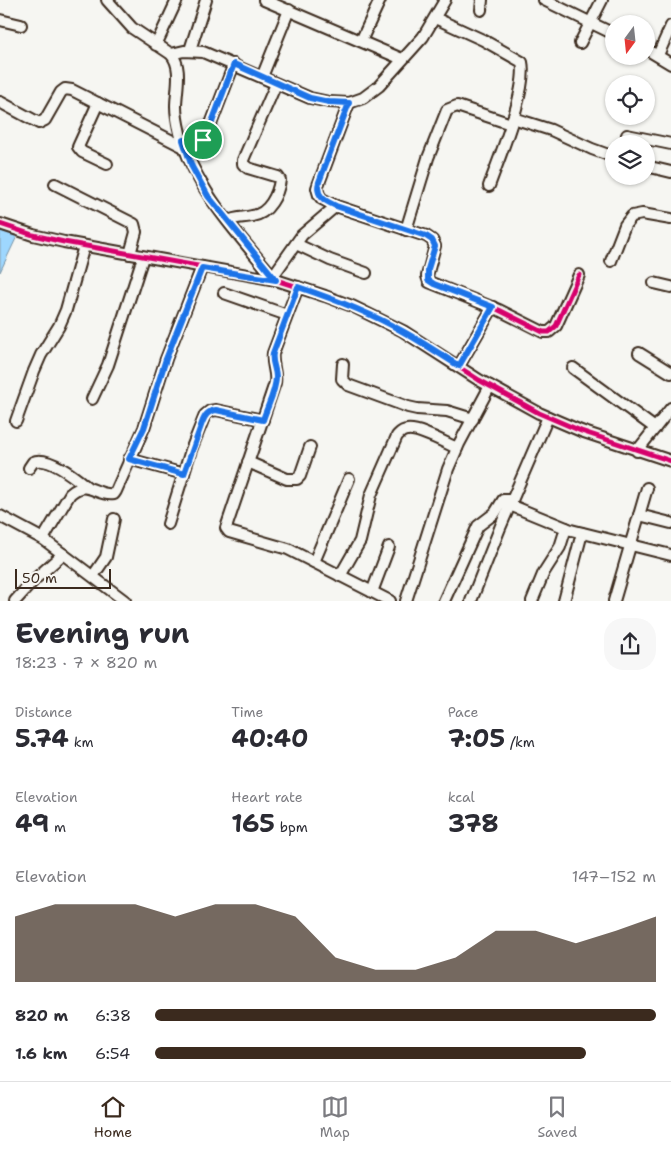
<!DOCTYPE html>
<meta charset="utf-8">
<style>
body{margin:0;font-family:"Shantell Sans",sans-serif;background:#f7f7f7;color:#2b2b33;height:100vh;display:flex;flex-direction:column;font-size:19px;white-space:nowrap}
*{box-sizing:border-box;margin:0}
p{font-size:16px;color:#7c7c81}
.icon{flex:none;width:28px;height:28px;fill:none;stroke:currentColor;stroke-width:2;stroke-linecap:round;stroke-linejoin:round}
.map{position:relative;height:601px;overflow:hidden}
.sheet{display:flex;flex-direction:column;background:#fff;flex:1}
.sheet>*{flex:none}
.needle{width:32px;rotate:195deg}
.controls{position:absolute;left:605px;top:15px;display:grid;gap:10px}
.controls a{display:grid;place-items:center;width:50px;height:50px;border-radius:50%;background:#fff;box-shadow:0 1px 4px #0004;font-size:25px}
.scale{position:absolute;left:15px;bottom:12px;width:96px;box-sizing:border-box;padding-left:5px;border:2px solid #3b2a1e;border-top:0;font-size:14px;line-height:18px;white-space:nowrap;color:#3b2a1e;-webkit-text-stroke:4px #f6f6f2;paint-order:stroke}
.pin{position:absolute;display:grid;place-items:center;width:42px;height:42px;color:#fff;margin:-21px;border:2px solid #fff;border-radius:50%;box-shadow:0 1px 5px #0007}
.round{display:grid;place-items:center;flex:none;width:52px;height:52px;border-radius:20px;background:#f7f7f7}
.overview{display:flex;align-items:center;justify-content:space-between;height:85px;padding:0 15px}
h1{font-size:28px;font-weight:700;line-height:38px}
.figures{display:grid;grid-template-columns:repeat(3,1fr);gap:8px;height:85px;padding:5px 15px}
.figures div{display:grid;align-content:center}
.figures b{font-size:25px;font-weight:700}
.figures small{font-size:14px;font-weight:400}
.figures p{font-size:14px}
.chart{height:140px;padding:10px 15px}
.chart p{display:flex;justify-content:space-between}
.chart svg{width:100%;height:90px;margin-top:5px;fill:#3b2a1e;opacity:.7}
ul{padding:0 15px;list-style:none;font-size:16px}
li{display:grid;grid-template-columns:80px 60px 1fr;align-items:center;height:38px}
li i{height:12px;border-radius:6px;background:#3b2a1e}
.tab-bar{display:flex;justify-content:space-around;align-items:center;height:70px;border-top:1px solid #e1e1e2;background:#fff;font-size:14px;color:#7c7c81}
.tab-bar a{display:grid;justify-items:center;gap:2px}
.tab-bar .selected{color:#3b2a1e}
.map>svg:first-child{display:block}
.water{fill:#9ed7fe;stroke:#7692a4}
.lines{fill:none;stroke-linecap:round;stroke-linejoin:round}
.minor-casing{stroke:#3b2a1e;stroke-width:14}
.minor{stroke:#f6f6f2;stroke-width:10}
.cycleway-casing{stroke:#f6f6f2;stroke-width:8}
.cycleway{stroke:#d6006c;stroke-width:5}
.route-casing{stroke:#fff;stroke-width:10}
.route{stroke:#1a73e8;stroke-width:6}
</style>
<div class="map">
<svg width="671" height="601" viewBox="0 0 671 601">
<rect width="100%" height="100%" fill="#f6f6f2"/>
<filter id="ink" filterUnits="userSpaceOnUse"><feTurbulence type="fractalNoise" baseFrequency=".02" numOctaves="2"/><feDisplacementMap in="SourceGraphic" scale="10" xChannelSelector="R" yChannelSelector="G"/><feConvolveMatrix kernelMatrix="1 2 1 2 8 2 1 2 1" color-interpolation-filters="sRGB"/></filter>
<g filter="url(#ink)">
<polygon class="water" points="0,221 21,228 0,272"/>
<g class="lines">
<defs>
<g id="minor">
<path d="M107,0l25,28 39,26c12,13 5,36 5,52 0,9 2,19 4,27 15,57 59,102 96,147"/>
<polyline points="264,0 402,59"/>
<polyline points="544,0 614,34"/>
<polyline points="481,10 482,0"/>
<path d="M435,18l48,22 39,22c6,27 -23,96 -33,124"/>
<polyline points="0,20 21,25"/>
<polyline points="361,41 380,0"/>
<polyline points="580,43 602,0"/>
<polyline points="156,45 177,0"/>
<polyline points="646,49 671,64"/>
<polyline points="190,50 206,0"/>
<polyline points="171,54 184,51 203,52 310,98 329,102 349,103 363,98 379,86 423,37 445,0"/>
<polyline points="658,55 671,26"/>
<polyline points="262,77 289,10"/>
<polyline points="0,102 39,123 45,120 61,92 65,89 72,90 186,148"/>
<polyline points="98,103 78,147 82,152 107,164"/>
<polyline points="349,103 317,188 319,195 322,199 336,206 426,236 432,240 435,246 427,276 429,282 499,310 543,332 549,332 556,326 579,275"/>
<polyline points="513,118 551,130 592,149 614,157"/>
<polyline points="627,135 671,144"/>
<polyline points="183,140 203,140 206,137 234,64"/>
<polyline points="646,166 671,172"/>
<polyline points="55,184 134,224 136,232 130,254"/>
<path d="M228,221c8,-4 15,-3 24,-5 17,-2 26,-22 28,-36l-2,-3 -30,-9 -5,-4v-4l33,-76"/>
<polyline points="0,224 33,235 64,242 276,280 325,296 352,306 403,331 479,380 539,413 581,431 671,461"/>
<polyline points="406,230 428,158 447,110 457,106 511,124"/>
<polyline points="296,244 330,260 366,273"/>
<polyline points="611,261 625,225 632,216 642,214 671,219"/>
<polyline points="273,276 302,235 336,206"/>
<polyline points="654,283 671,287"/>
<path d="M298,287l-25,66c-2,11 4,19 2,30l-49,145 3,4 59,17 102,52"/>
<polyline points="224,293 287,315"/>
<polyline points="639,353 671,373"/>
<polyline points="343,364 342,379 348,385 408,407 417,409 447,411 473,419"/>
<polyline points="459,366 493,307"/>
<polyline points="573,368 655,428"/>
<polyline points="92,399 108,365 143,257"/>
<polyline points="16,421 34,371 41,355 59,326 66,310 84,246"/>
<polyline points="637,451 671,408"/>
<polyline points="129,459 184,474"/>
<polyline points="248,462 287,479 297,479 300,476 310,447"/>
<path d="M29,468l4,-6c15,-7 43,16 54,25"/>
<polyline points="510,505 571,530 671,555"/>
<polyline points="639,515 671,523"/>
<polyline points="0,516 43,539 125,601"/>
<polyline points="168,524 191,450 205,415 210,411 216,410 263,420"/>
<path d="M43,539l27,-45c18,-16 26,3 44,0l2,-3 28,-63 22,-69 36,-92"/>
<polyline points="314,562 349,479"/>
<polyline points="93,576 106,557 114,519"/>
<path d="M340,576l20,-35 11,-46 26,-59c3,-3 5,-6 10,-6 12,-2 38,13 50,18"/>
<polyline points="372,592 389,547"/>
<polyline points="15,601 35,579 63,554"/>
<polyline points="406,601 448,469 459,444 490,386"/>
<polyline points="444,601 478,526 495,513 503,500 512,500"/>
<polyline points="471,601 500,528 548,417"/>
<polyline points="532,601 544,572 560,547 566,528"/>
<polyline points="564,601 582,533"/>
<polyline points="614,601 647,488"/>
</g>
</defs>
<use href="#minor" class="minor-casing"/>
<use href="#minor" class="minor"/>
<defs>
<g id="cycleway">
<polyline points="349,103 317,188 319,195 322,199 336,206 426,236 432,240 435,246 427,276 429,282 499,310 543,332 549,332 556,326 579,275"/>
<polyline points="0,224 33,235 64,242 276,280 325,296 352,306 403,331 479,380 539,413 581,431 671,461"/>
</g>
</defs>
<use href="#cycleway" class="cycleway-casing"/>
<use href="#cycleway" class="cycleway"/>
</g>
</g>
<g class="lines" filter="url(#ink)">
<defs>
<path id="route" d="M234,64l76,34 19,4 20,1 -30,79c-4,14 6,19 17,24l90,30 6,4 3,6 -7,23v11l6,4 59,23 -34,59c-19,-12 -37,-24 -57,-35 -33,-19 -68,-32 -104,-44l-25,66c-2,9 3,15 3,24 0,14 -9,30 -13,43l-47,-10c-8,1 -11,5 -14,13l-18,51 -55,-15 15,-31 22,-69 36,-91 74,12 -68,-84 -16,-29 -9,-27h20l3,-2z"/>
</defs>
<use href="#route" class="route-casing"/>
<use href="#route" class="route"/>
</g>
</svg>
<div class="controls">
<a><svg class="needle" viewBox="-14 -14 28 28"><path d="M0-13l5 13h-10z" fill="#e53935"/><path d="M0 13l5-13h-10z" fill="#7c7c81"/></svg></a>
<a><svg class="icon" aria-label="locate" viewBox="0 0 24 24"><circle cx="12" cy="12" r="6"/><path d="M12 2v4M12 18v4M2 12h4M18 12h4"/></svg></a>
<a><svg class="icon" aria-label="layers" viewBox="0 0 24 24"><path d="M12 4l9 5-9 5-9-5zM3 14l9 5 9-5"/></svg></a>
</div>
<div class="scale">50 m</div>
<div class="pin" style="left:203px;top:140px;background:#1e9e55"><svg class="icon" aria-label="arrive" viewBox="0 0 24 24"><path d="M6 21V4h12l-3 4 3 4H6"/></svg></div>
</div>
<section class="sheet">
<div class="overview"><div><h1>Evening run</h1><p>18:23 · 7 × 820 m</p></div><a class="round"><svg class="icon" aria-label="share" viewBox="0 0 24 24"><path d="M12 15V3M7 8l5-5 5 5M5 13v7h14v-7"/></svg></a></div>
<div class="figures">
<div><p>Distance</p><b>5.74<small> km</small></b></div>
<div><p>Time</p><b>40:40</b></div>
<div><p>Pace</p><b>7:05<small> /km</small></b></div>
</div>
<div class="figures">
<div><p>Elevation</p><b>49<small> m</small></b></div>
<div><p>Heart rate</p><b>165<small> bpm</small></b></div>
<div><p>kcal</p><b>378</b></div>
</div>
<div class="chart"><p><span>Elevation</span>147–152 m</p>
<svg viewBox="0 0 160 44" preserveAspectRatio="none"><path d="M0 44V12L10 6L20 6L30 6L40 12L50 6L60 6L70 12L80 32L90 38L100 38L110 32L120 19L130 19L140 25L150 19L160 12V44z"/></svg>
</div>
<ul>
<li><b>820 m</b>6:38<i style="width:100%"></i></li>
<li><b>1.6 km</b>6:54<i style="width:86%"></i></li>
</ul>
</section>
<nav class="tab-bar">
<a class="selected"><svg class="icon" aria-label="home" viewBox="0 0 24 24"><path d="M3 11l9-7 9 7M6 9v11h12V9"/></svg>Home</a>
<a><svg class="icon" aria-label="map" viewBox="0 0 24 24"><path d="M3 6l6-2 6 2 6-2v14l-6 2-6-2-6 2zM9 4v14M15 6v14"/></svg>Map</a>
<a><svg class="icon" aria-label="saved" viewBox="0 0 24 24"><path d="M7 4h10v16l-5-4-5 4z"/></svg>Saved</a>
</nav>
